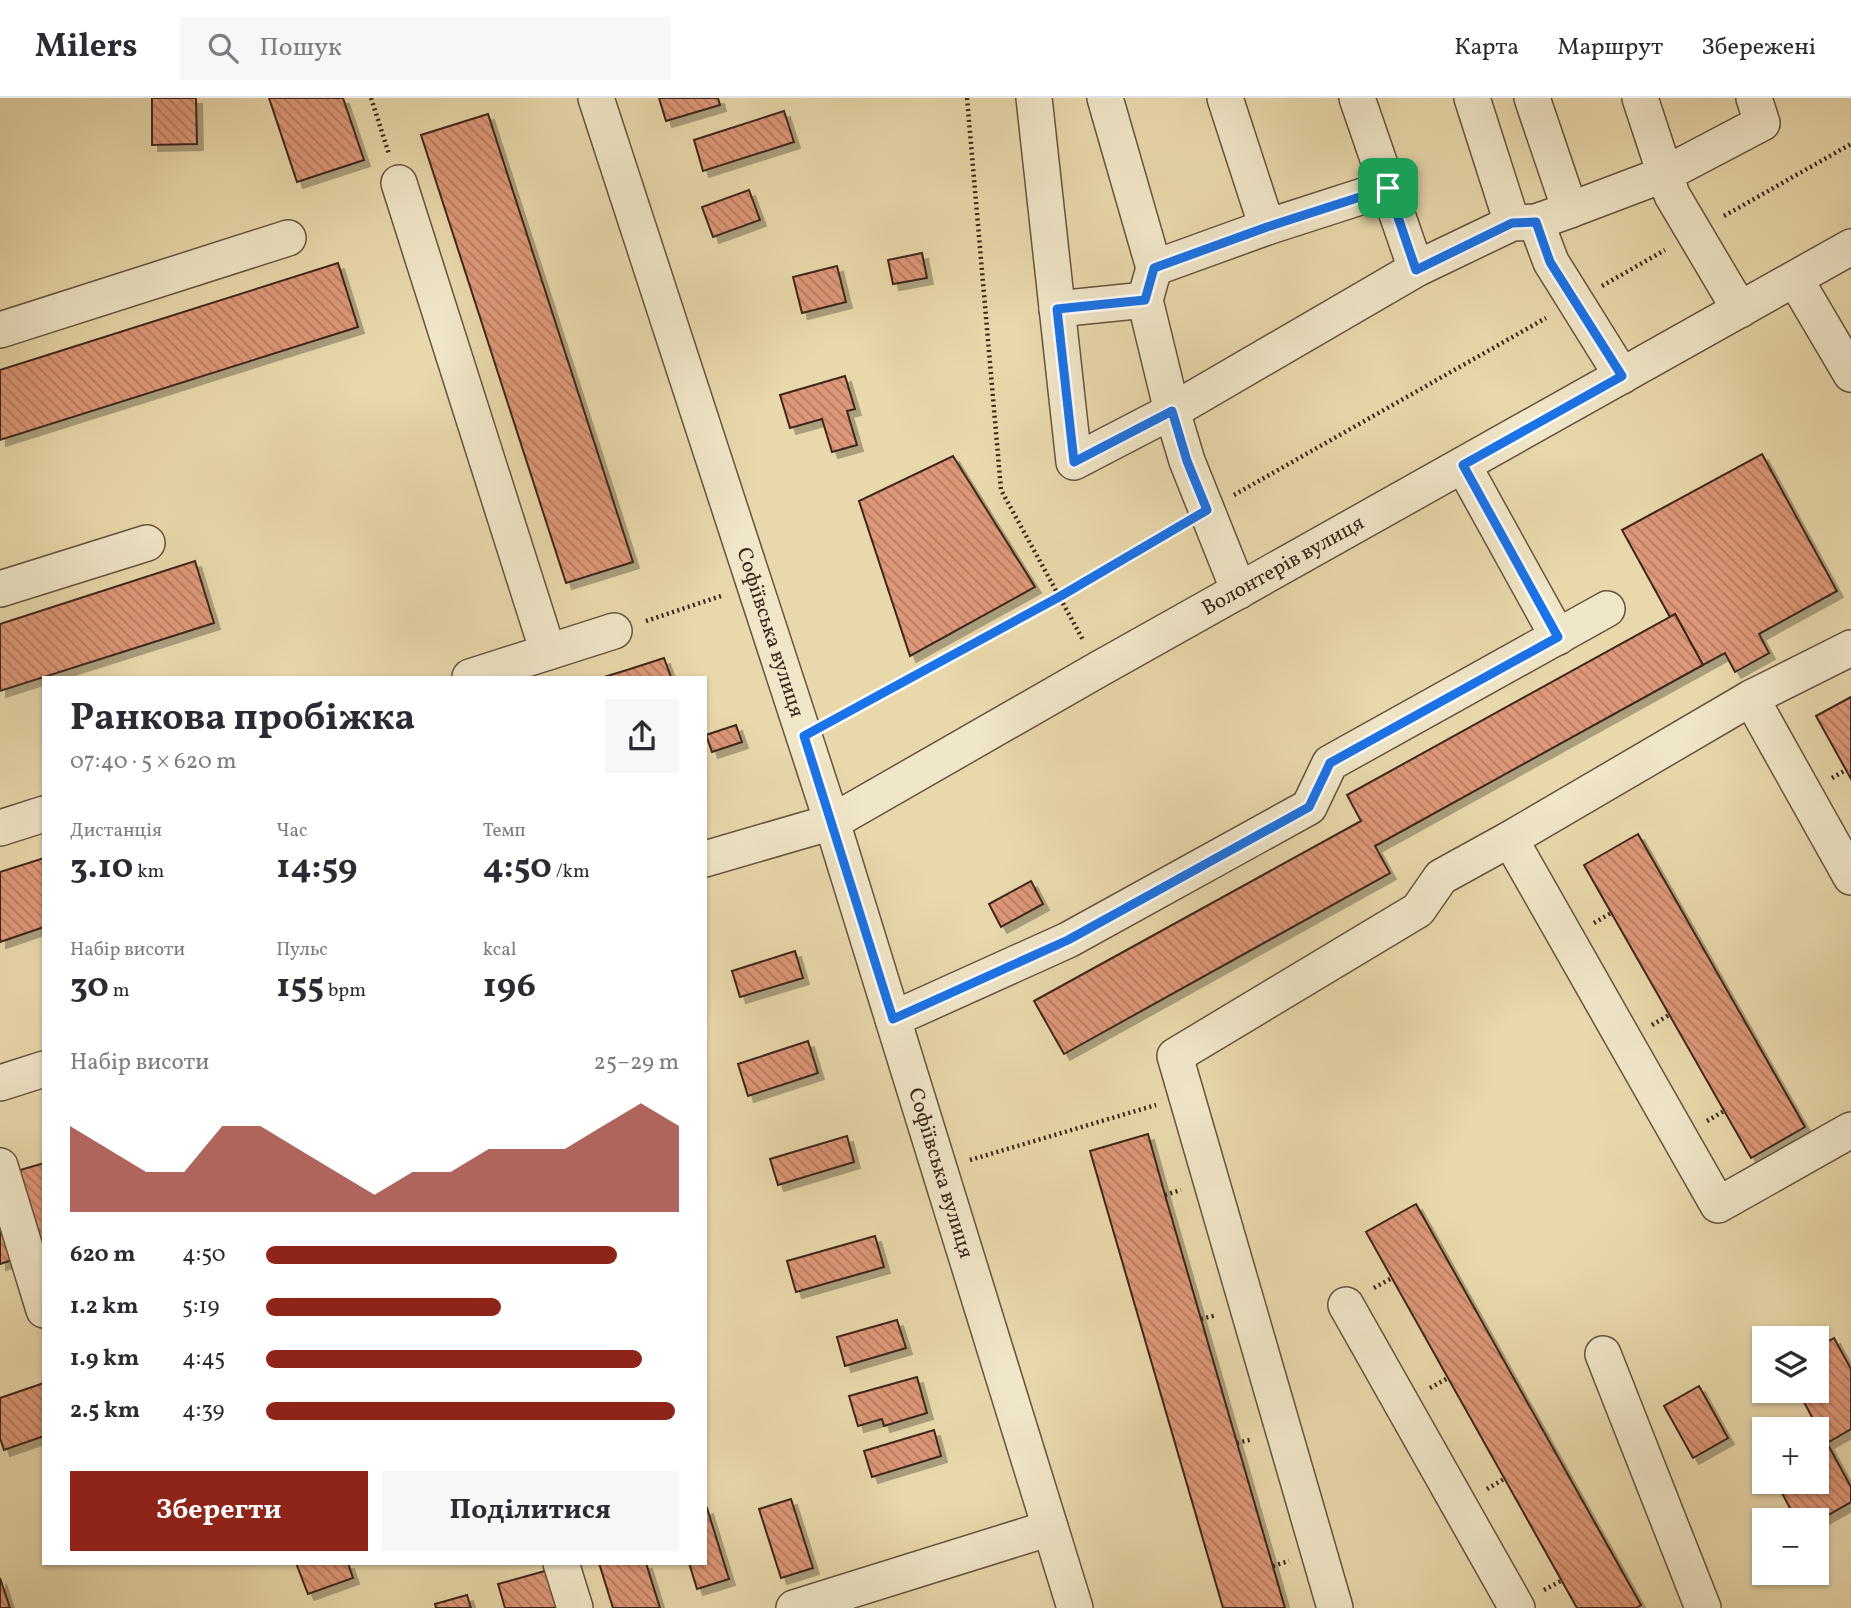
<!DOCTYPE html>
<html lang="uk">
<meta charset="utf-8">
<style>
body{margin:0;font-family:Vollkorn,serif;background:#f7f7f7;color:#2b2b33;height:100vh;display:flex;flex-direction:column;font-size:26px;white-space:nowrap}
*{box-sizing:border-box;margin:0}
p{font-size:23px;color:#7c7c81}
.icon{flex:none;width:38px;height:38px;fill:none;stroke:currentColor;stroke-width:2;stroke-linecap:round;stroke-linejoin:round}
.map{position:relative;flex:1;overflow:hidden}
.drawer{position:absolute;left:42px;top:578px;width:665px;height:889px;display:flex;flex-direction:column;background:#fff;border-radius:0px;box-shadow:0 2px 5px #0004}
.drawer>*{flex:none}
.fabs{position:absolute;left:1752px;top:1228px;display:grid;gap:14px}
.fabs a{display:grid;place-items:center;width:77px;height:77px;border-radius:0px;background:#fff;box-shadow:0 2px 5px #0004;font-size:35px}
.pin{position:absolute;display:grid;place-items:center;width:60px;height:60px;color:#fff;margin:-30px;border-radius:14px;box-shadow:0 4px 10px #0006}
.round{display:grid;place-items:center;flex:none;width:74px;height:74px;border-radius:0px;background:#f7f7f7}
.summary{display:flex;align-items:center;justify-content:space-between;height:119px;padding:0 28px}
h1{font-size:38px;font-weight:700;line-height:52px}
.figures{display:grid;grid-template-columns:repeat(3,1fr);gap:10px;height:119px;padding:7px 28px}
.figures div{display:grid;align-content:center}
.figures b{font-size:35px;font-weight:700}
.figures small{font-size:19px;font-weight:400}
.figures p{font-size:19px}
.chart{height:196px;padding:14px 28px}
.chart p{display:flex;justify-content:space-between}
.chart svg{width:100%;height:126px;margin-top:7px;fill:#8f2418;opacity:.7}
.button{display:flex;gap:14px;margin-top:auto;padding:14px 28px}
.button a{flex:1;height:80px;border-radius:0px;background:#8f2418;color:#fff;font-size:28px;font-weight:700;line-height:80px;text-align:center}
.button a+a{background:#f7f7f7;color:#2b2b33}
ul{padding:0 28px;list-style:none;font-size:23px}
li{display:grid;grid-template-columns:112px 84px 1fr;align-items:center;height:52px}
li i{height:18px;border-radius:9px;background:#8f2418}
header{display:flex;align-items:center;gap:42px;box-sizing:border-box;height:98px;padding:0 35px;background:#fff;border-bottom:2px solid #e1e1e2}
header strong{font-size:33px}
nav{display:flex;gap:38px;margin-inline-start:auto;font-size:24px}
.search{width:490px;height:63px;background:#f7f7f7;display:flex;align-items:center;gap:18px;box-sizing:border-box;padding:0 24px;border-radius:0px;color:#7c7c81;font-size:26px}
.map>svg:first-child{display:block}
.building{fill:url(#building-back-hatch);stroke:#3d271d;stroke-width:2;filter:url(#shadow)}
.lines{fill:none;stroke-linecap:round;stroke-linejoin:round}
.minor-casing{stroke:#685340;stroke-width:38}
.path{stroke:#3d271d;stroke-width:4.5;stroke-dasharray:2 3.5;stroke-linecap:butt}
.minor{stroke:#f0e6c8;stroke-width:35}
.route-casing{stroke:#fff;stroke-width:14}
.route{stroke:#1a73e8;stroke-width:9}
.labels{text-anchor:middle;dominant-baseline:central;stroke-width:5;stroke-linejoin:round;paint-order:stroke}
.street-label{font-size:21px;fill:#3d271d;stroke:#f0e6c8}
</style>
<header>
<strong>Milers</strong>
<div class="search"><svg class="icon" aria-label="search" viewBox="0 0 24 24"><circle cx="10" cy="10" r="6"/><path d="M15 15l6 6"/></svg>Пошук</div>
<nav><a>Карта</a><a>Маршрут</a><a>Збережені</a></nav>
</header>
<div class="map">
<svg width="1851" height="1510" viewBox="0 0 1851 1510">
<defs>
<pattern id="building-back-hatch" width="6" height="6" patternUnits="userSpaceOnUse" patternTransform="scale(1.75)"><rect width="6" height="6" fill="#de9778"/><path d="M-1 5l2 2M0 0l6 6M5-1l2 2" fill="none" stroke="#b57b62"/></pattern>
<filter id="shadow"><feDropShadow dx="6" dy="6" stdDeviation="0" flood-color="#0004"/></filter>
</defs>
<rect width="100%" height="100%" fill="#e8d8ab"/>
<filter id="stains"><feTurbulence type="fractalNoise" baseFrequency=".00286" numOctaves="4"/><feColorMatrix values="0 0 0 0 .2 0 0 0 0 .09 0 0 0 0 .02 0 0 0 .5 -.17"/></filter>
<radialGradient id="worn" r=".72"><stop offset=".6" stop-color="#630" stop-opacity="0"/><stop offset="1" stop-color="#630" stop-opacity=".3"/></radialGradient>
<g class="building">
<polygon points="152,0 196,0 197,46 152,47"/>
<polygon points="269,0 343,0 364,62 297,84"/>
<polygon points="659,0 718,0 720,7 666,23"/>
<polygon points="784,13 794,44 703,73 694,42"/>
<polygon points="488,16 633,464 566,485 421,37"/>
<polygon points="749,92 760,122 713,139 702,109"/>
<polygon points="922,155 927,180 893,186 888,162"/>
<polygon points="338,165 358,229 0,342 0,272"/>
<polygon points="837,168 846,204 802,215 793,179"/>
<polygon points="845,278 855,311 847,313 857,347 832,354 822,321 790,330 780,297"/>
<polygon points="1762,356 1837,493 1759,536 1769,555 1735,574 1725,555 1703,567 1675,516 1670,519 1622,432"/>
<polygon points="953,358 1035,489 910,558 859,403"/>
<polygon points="195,463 214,525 0,593 0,526"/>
<polygon points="1675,516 1703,567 1375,748 1390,775 1064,956 1034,903 1361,723 1347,697"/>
<polygon points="664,560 671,579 604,579 627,572"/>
<polygon points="1851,599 1851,681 1816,618"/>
<polygon points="736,627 742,644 712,654 706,637"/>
<polygon points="1638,736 1805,1029 1751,1060 1584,767"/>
<polygon points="44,760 44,829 0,844 0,774"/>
<polygon points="1031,783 1043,806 1001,829 989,806"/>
<polygon points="795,853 803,880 740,899 732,873"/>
<polygon points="808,943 818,975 748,998 738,966"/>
<polygon points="1148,1036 1165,1097 1285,1510 1223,1510 1090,1053"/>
<polygon points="847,1038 854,1064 778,1087 770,1061"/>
<polygon points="44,1065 44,1148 34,1151 10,1075"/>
<polygon points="0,1092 21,1159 0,1166"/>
<polygon points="1416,1106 1641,1507 1636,1510 1577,1510 1448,1280 1366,1134"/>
<polygon points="875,1138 884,1169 796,1194 787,1163"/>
<polygon points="897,1222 906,1250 845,1268 837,1239"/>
<polygon points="1834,1240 1851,1271 1851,1331 1827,1345 1851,1389 1851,1404 1816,1424 1797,1423 1776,1384 1816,1384 1816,1332 1790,1332 1812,1319 1798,1293 1816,1293 1816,1250"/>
<polygon points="917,1279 927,1315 884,1328 882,1321 858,1328 849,1298"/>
<polygon points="44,1285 44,1338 4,1352 0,1340 0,1300"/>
<polygon points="1699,1288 1728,1340 1693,1360 1664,1308"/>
<polygon points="934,1332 941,1358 872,1379 864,1353"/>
<polygon points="791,1401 813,1470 781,1480 759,1411"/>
<polygon points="707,1410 729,1481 697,1491 689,1465 705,1465 705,1411"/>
<polygon points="296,1465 348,1465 353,1480 308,1496"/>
<polygon points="599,1465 646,1465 660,1510 613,1510"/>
<polygon points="552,1471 564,1510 505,1510 498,1486"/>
<polygon points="0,1480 10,1510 0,1510"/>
<polygon points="467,1497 471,1510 436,1510 435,1506"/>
</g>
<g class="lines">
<defs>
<g id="minor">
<path id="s1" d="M596,0l236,724 243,786"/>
<polyline points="1034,0 1074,364 1172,313 1416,171 1512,125 1536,124 1570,112 1532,0"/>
<polyline points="1105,0 1154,170 1145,202 1172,313 1187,363 1239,493"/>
<polyline points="1225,0 1267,129"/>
<polyline points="1357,0 1416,171"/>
<polyline points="1472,0 1512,125"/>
<polyline points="1640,0 1672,97 1740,212"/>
<polyline points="399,85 548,554"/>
<polyline points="1570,112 1665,76 1762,25 1754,0"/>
<polyline points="1536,124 1551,164 1622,278"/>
<polyline points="1154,170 1267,129 1388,90"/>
<polyline points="1795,181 1851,276"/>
<polyline points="1057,211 1145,202"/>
<polyline points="0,232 288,140"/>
<polyline points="1463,367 1558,539"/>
<polyline points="0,491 147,445"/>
<polyline points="470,579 614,533"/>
<polyline points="1751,600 1851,779"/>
<polyline points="0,730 44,716"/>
<polyline points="1510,741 1718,1107 1851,1032"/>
<path id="s2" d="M705,761l127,-37 267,-153 752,-422"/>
<polyline points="893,921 1068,842 1309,709 1330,665 1607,511"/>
<polyline points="0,985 44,971"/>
<polyline points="0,1068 44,1212"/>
<polyline points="1346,1207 1517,1510"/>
<polyline points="1603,1256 1703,1510"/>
<polyline points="561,1465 575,1510"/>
<polyline points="794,1510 1050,1430"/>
<polyline points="1335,1510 1175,958 1418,812 1441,779 1510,741 1751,600 1851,550"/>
</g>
</defs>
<use href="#minor" class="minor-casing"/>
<g class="path">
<polyline points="371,0 389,56"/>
<polyline points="967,0 1001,392 1083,542"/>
<polyline points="1724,118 1851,46"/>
<polyline points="1602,188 1665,152"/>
<polyline points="1234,397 1546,220"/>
<polyline points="646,523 724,497"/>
<polyline points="834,621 1059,499 1178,429"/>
<polyline points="1832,680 1846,672"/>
<polyline points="1594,825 1611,815"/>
<polyline points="1652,927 1669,917"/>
<polyline points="1707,1023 1724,1013"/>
<polyline points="970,1062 1156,1007"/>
<polyline points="1165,1097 1181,1092"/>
<polyline points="1374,1190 1392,1180"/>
<polyline points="1201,1221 1217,1217"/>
<polyline points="1430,1290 1448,1280"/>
<polyline points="1237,1345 1253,1341"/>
<polyline points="1487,1391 1504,1381"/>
<polyline points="1273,1468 1289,1463"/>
<polyline points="1544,1492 1561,1483"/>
</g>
<use href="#minor" class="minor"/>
</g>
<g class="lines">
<defs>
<polygon id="route" points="1388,90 1416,172 1512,125 1536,124 1550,164 1622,278 1463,367 1558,539 1330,665 1309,709 1068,842 893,921 804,638 1059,499 1207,412 1187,363 1172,313 1074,364 1057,211 1145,202 1154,170 1267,129"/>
</defs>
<use href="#route" class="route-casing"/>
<use href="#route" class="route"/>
</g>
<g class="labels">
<g class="street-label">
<text stroke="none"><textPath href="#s2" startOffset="651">Волонтерів вулиця</textPath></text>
<text stroke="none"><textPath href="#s1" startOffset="562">Софіївська вулиця</textPath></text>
<text stroke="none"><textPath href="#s1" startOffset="1129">Софіївська вулиця</textPath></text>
</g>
</g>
<rect width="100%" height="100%" filter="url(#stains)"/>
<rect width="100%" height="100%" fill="url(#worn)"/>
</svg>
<div class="fabs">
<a><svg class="icon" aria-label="layers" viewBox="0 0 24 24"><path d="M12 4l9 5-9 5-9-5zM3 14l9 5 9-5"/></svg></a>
<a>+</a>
<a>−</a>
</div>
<div class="pin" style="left:1388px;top:90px;background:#1e9e55"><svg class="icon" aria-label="arrive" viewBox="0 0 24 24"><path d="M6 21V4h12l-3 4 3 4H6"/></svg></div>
<section class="drawer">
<div class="summary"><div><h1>Ранкова пробіжка</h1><p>07:40 · 5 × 620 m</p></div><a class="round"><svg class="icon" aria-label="share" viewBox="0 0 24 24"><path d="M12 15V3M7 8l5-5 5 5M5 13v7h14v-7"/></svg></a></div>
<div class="figures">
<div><p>Дистанція</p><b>3.10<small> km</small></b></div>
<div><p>Час</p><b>14:59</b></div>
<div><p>Темп</p><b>4:50<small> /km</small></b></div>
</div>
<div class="figures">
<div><p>Набір висоти</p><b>30<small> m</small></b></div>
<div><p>Пульс</p><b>155<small> bpm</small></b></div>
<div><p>kcal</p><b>196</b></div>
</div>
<div class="chart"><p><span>Набір висоти</span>25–29 m</p>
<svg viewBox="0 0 160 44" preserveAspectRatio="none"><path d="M0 44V14L10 22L20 30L30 30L40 14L50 14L60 22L70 30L80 38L90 30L100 30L110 22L120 22L130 22L140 14L150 6L160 14V44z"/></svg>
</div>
<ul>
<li><b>620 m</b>4:50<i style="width:85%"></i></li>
<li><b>1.2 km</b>5:19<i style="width:57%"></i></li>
<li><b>1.9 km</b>4:45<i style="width:91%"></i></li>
<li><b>2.5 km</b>4:39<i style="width:99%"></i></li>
</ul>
<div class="button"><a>Зберегти</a><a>Поділитися</a></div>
</section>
</div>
